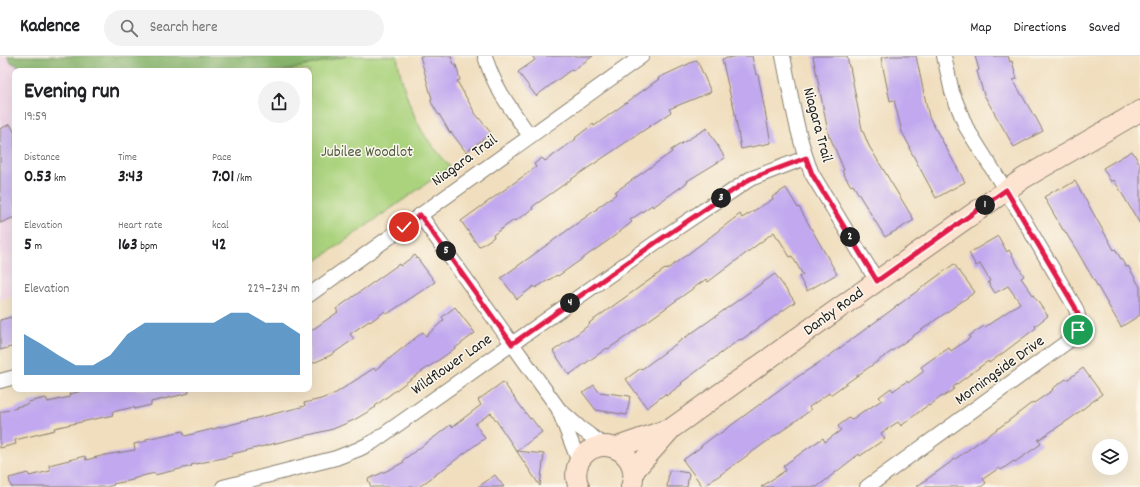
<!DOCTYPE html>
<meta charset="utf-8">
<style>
body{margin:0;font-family:Dekko,sans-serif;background:#f2f2f2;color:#202124;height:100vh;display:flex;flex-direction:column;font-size:15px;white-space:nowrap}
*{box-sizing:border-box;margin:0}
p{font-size:13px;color:#757577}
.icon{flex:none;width:22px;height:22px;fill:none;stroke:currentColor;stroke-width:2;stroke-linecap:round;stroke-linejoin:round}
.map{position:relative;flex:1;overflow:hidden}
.side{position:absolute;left:12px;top:12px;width:300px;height:324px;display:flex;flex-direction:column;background:#fff;border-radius:8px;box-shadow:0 4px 16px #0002}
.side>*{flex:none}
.fabs{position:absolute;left:1092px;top:383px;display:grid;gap:8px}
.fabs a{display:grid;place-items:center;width:36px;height:36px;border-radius:50%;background:#fff;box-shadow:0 4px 16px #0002;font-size:20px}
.pin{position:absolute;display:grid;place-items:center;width:34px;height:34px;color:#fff;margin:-17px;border:2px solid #fff;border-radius:50%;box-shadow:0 1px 4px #0007}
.km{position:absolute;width:20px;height:20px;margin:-10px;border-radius:50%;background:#222;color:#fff;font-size:11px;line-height:20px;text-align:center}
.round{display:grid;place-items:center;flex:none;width:42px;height:42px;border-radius:21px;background:#f2f2f2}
.head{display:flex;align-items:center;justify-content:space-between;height:68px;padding:0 12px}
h1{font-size:22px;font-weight:700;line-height:30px}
.figures{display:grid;grid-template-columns:repeat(3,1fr);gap:6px;height:68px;padding:4px 12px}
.figures div{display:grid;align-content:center}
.figures b{font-size:17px;font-weight:700}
.figures small{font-size:11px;font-weight:400}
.figures p{font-size:11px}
.chart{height:112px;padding:8px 12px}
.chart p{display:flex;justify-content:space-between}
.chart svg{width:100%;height:72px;margin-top:4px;fill:#1f6fb2;opacity:.7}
header{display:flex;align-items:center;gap:24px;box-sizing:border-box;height:56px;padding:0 20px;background:#fff;border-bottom:1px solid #e0e0e0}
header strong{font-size:19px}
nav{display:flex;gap:22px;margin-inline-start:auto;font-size:14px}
.search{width:280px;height:36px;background:#f2f2f2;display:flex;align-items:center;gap:10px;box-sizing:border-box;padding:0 14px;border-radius:22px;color:#757577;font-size:15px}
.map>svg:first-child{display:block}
.built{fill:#efd0e6}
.green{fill:#abd37e;stroke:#64784d}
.forest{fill:#88b56d;stroke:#526844}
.building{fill:#c1a8ef}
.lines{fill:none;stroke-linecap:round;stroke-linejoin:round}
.street-casing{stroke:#867d6d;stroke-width:16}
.secondary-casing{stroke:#867d6d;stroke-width:22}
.street{stroke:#fff;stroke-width:14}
.secondary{stroke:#fde4d0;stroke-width:20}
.route-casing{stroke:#fff;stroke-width:8}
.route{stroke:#e11d48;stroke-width:5}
.labels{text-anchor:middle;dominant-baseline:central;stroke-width:3;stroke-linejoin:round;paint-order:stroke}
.street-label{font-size:16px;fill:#1c1c1c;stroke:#fbf7ec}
.park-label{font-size:16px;fill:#4e5c3e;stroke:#fbf7ec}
</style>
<header>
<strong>Kadence</strong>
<div class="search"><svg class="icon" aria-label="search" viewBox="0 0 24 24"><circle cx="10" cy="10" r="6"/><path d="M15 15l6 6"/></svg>Search here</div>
<nav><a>Map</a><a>Directions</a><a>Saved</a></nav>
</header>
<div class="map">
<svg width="1140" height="431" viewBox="0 0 1140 431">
<rect width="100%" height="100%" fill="#fbf7ec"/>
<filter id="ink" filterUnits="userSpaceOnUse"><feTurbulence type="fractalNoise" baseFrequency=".025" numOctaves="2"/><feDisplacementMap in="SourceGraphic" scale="8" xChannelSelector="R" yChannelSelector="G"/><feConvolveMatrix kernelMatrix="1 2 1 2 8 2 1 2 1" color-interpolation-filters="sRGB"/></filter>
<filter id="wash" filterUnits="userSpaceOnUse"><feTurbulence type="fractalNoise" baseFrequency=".012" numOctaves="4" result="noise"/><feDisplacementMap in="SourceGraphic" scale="16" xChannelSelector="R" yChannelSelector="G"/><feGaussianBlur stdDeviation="0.9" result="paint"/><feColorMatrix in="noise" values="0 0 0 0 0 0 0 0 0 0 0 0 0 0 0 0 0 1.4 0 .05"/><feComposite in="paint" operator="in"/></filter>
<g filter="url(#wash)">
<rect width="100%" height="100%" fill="#f0debe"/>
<polygon class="built" points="0,0 7,0 11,6 27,15 15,15 15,240 0,244"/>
<path class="green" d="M346,0h51c4,25 11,48 23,71 7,14 20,27 30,40l-141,99v-195h-25z"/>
<polygon class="forest" points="7,0 346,0 284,15 27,15 11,6"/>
<g id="blocks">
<g class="building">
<polygon points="420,0 451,0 454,9 456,9 460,24 457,25 475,57 491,77 466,96 451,76 450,77 439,58 438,58 430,44 432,43"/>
<polygon points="532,0 593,0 572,15 572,13 536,40 518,16 535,4"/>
<polygon points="739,0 752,0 756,19 758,18 771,87 741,93 733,47 732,47 722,3"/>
<polygon points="813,0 847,0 849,11 850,11 862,73 869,90 914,164 885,181 853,129 851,130 842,115 844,114 830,81 829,81"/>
<polygon points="891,0 916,0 929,61 965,126 936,142 909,92 910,91 902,76 894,44 890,45 881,2"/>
<polygon points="975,0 1008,0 1010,6 1012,5 1017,23 1013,24 1034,60 1035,60 1043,75 1014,91 984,39 977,15 979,14"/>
<polygon points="697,4 711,36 669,53 671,56 573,122 532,151 533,153 515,165 514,164 493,179 494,181 479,191 461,165 536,111 534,108 542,102 545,105 554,99 576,83 575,82 593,68 594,70 659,23 658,22"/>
<polygon points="10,68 15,77 15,161 0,167 0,73"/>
<polygon points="707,72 725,102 687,125 688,126 653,151 652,149 630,164 632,166 613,181 558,220 557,219 535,232 534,230 517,243 501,222 597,153 596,153 616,138 615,136 672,96 671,94"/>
<polygon points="1132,95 1140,108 1140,168 1114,124 1111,126 1103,112"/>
<polygon points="1075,125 1114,194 1115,193 1126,211 1128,210 1140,231 1140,259 1121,271 1076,193 1064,174 1063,174 1044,141 1059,132 1060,134"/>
<polygon points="786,132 798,152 799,151 837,218 807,235 799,221 803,219 792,200 790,201 779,183 778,183 774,176 708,226 706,223 627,280 608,293 607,292 569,319 553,295 572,282 590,268 589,267 665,213 666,214 688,198 740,158 742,162 773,143 772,141"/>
<polygon points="998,180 1007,196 1009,194 1024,220 1021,222 1048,260 1035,270 1036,272 1003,297 989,307 988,305 969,319 953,331 954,333 943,341 942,340 929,350 928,349 901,370 898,366 881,377 885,383 860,400 859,398 817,431 761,431 786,414 783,410 808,392 823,382 825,386 841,374 838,370 849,362 851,364 865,354 865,355 882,344 879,341 891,332 893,335 907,325 908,327 924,315 921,311 932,303 949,292 951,295 970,282 969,280 984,270 985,271 1020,247 1008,230 995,237 988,226 990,225 980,208 976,210 969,197"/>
<polygon points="415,199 435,226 387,258 385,255 370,266 369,265 350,278 354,283 331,299 309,309 309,276 338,256 336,253 399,208 400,210"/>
<polygon points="954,208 975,236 830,339 829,337 809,351 811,354 703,431 683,404 701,391 701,390 717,378 718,379 790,326 829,300"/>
<polygon points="775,218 795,246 741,284 740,283 681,327 682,328 666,340 665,338 647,352 626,323 641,312 642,313 680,285 699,272"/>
<polygon points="455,251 475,277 446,299 408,325 375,350 376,351 354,364 333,373 232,398 232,400 191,409 192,410 155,419 155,417 142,420 133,423 133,424 113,428 114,429 107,431 11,431 9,422 28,417 29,420 50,415 49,409 85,400 86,404 105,399 135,394 134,388 147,385 146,383 183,375 185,380 305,350 304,347 321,343 336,337 374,312 375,314 423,276 426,280 444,264 442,261"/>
<polygon points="15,260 15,290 0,294 0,264"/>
<polygon points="1083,312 1102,338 1070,363 1038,384 1041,388 1015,406 1014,405 1001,414 999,412 983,423 986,427 981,431 916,431 1007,366 1033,346 1034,347 1053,334 1052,333 1066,323 1067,324"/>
<polygon points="503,326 530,363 531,362 542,376 517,395 544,398 540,430 491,357 475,368 485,382 419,431 371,431 368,423 391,413 404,406 403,404 436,380 450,369 452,371 481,349 478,344"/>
<polygon points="594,329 599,336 630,340 627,359 596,354 583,337"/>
<polygon points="87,333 188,333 189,337 151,346 151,349 134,353 134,351 112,356 113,359 54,372 55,374 15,384 16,388 0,392 0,356 17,352 16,351 29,348 28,346 46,342 48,346 70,341 69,338 87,334"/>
<polygon points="669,414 689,417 687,431 667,431"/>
<polygon points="495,419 504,431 478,431"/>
</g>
</g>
</g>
<g filter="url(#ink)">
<use href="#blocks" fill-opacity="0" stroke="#867d6d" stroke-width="1"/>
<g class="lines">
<defs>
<g id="street">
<path d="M485,0c9,32 26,53 45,80"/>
<path d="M783,0c8,39 14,81 29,118l65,107"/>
<polyline points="420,159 558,352 579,406"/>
<polyline points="309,239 642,0"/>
<polyline points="0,325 15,321"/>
<polyline points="561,355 580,372 605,390"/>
<polyline points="223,431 336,402 359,393 373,386 655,187 750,123 805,102"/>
<path d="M867,431l207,-150c6,-11 6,-19 1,-30l-57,-97 -52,-83 -14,-35 -8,-36"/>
</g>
<g id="secondary">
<polyline points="615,392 669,373"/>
<polyline points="634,415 672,372 877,225 1024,122 1140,55"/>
<path d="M579,431c-4,-9 -4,-18 1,-27 19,-30 64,-7 51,27"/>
</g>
</defs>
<use href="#street" class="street-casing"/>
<use href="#secondary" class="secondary-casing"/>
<use href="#street" class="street"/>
<use href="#secondary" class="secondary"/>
</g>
</g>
<g class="lines" filter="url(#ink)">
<defs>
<polyline id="route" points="404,171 420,159 512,288 655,187 750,123 806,102 812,118 877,225 1006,134 1075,251 1080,264 1078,274"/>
</defs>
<use href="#route" class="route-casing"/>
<use href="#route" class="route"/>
</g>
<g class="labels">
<g class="street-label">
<text transform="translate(817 69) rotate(75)">Niagara Trail</text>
<text transform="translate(465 105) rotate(-36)">Niagara Trail</text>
<text transform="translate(834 256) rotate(-36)">Danby Road</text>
<text transform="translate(452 309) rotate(-35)">Wildflower Lane</text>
<text transform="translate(1000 315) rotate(-36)">Morningside Drive</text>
</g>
<g class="park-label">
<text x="367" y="96">Jubilee Woodlot</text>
</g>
</g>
</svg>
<div class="fabs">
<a><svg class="icon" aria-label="layers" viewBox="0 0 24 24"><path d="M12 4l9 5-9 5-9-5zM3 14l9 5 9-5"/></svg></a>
</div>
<div class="pin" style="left:1078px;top:274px;background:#1e9e55"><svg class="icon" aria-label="arrive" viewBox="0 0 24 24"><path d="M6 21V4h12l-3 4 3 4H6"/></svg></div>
<div class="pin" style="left:404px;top:171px;background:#d93025"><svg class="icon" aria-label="check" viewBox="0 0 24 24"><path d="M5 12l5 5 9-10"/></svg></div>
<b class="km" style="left:985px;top:149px">1</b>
<b class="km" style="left:850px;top:181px">2</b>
<b class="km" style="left:721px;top:142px">3</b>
<b class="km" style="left:570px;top:247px">4</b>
<b class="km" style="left:446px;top:195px">5</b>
<section class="side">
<div class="head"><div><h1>Evening run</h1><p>19:59</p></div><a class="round"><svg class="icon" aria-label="share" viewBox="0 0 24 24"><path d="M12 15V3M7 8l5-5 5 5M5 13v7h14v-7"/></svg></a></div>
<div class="figures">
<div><p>Distance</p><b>0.53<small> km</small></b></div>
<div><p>Time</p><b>3:43</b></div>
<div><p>Pace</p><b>7:01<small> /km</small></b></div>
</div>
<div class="figures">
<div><p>Elevation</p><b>5<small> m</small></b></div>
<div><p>Heart rate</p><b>163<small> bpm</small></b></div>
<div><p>kcal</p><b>42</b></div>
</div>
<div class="chart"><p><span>Elevation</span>229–234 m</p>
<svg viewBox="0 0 160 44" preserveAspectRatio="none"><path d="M0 44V19L10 25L20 32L30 38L40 38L50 32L60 19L70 12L80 12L90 12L100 12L110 12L120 6L130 6L140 12L150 12L160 19V44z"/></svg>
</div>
</section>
</div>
